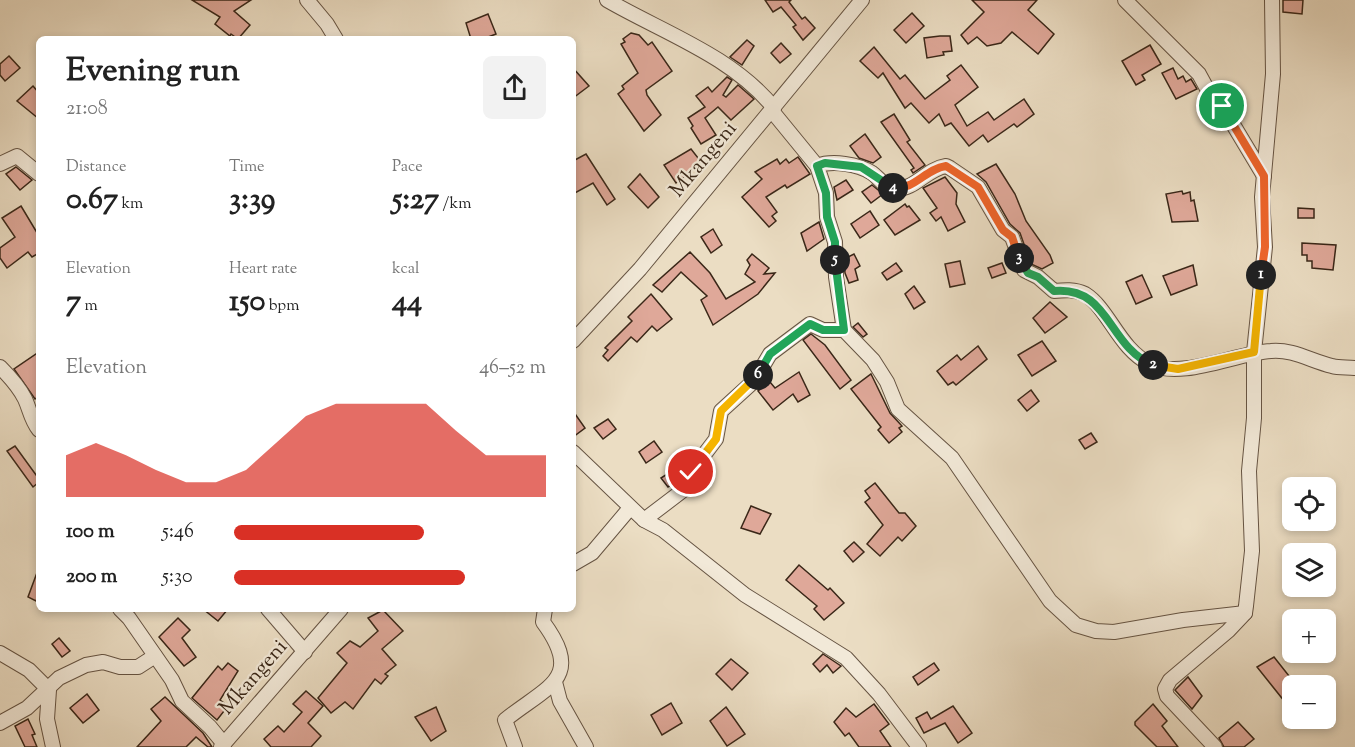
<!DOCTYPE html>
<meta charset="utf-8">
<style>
body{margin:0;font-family:"Sorts Mill Goudy",serif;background:#f2f2f2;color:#222;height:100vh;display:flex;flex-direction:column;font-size:22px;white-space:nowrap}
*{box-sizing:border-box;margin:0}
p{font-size:20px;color:#767676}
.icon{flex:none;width:33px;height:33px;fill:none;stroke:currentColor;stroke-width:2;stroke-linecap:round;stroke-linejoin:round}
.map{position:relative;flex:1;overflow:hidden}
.panel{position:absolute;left:36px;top:36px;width:540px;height:576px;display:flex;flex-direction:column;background:#fff;border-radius:9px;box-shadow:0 3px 9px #0003}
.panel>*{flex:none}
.fabs{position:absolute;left:1282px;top:477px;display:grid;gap:12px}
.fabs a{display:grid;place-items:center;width:54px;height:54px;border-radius:9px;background:#fff;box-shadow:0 3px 9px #0003;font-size:30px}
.pin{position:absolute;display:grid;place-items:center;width:51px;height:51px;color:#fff;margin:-26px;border:3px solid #fff;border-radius:50%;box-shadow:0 2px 6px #0007}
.km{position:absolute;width:30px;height:30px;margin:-15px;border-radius:50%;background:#222;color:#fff;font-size:16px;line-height:30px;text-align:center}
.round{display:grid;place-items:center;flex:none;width:63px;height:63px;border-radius:9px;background:#f2f2f2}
.summary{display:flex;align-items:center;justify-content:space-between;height:102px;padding:0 30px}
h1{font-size:33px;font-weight:800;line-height:45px}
.figures{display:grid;grid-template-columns:repeat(3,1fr);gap:9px;height:102px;padding:6px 30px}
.figures div{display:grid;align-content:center}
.figures b{font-size:30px;font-weight:800}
.figures small{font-size:16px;font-weight:400}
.figures p{font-size:16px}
.chart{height:168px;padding:12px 30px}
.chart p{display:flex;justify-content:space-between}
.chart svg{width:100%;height:108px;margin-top:6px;fill:#d93025;opacity:.7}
ul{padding:0 30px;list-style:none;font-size:20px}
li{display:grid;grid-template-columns:96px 72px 1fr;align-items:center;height:45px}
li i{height:15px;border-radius:8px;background:#d93025}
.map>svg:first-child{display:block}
.building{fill:#dfa899;stroke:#3a2718;stroke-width:1.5}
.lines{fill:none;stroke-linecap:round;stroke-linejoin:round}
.minor-casing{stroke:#665443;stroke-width:16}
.minor{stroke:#f2e9d8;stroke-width:14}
.split-1-casing{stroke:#fff;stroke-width:12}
.split-2-casing{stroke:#fff;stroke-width:12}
.split-3-casing{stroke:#fff;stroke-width:12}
.split-4-casing{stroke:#fff;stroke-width:12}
.split-5-casing{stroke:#fff;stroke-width:12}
.split-6-casing{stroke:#fff;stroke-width:12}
.split-7-casing{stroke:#fff;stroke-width:12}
.split-1{stroke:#f0652b;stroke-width:8}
.split-2{stroke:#f5b400;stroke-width:8}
.split-3{stroke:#22a559;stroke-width:8}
.split-4{stroke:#f0652b;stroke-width:8}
.split-5{stroke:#22a559;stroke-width:8}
.split-6{stroke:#22a559;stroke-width:8}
.split-7{stroke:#f5b400;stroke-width:8}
.labels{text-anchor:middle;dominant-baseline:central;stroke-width:4.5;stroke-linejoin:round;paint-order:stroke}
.street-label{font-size:21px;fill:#3a2718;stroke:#f2e9d8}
</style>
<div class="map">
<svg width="1355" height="747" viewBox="0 0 1355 747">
<rect width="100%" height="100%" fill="#ebddc3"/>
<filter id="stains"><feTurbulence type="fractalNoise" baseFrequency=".00333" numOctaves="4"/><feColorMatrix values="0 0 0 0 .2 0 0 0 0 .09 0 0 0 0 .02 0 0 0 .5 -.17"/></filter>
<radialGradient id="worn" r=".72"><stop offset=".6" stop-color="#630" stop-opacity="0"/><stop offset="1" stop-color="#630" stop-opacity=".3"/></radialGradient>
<g class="building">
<polygon points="192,0 251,0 234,11 250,25 238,39 231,34 230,36 215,24 220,17"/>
<polygon points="765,0 791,0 789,2 802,19 805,17 815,28 803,40 793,27 796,25 781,7 773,12"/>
<polygon points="972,0 1037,0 1028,10 1054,34 1038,54 1012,32 1001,43 987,46 977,37 968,44 961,35 984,12"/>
<polygon points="1283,0 1303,0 1302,14 1283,12"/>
<polygon points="912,13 924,26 906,43 894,30"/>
<polygon points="488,14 496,34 483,39 471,39 466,23"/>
<polygon points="631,33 639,35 648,45 652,42 672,71 646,90 647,95 661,115 644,131 618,94 624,89 622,86 638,73 621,44 625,42 623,39"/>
<polygon points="940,36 950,36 952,51 943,52 944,55 927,58 924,38"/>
<polygon points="747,40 754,46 742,65 730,57"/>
<polygon points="781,43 791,54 780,63 771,53"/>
<polygon points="1150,45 1161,64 1142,75 1145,80 1136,85 1122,61"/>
<polygon points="874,47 900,79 905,75 925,99 950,80 947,76 961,65 978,87 955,105 967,126 988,112 994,120 1024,99 1034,114 1017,127 1014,124 988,142 983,135 969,146 951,123 945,126 939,114 929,123 911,103 905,108 883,73 878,78 860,61"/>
<polygon points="9,56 20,68 5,81 0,75 0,64"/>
<polygon points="573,68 589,86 573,98"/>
<polygon points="1173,68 1178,79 1183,76 1186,82 1191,79 1197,89 1176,99 1162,73"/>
<polygon points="727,77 732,80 723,95 726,97 738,85 754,99 731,120 718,107 705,118 716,135 701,144 691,128 693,126 688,118 705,107 696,96 708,87 712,92"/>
<polygon points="33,86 39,93 39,119 17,101"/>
<polygon points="894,114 910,140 907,142 925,165 913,173 911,170 914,168 881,122"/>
<polygon points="865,134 881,157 873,163 859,158 850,146"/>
<polygon points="691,149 702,163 676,183 664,165"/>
<polygon points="586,154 615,199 607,205 593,183 573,194 573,161"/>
<polygon points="798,157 810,174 787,188 785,185 766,197 777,212 772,216 776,221 769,227 742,197 762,179 755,172 777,159 780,164 786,159 789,163"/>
<polygon points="996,164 1015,194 1026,221 1050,255 1053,263 1042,269 1031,264 1020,233 1010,224 986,182 977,174"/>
<polygon points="16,167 32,180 20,190 6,174"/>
<polygon points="640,174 659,197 648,208 628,187"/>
<polygon points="945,177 957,193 956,204 965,222 948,231 941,217 936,221 930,213 937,208 923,188"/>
<polygon points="846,180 853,190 837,200 834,187"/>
<polygon points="872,185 883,194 871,203 862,192"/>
<polygon points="1182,191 1183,194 1190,192 1191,201 1194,200 1198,221 1172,222 1166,194"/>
<polygon points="905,204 907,207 909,206 920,220 895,235 884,220"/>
<polygon points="21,206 39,236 39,253 32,257 28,252 7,268 0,258 0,248 15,237 2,218"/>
<polygon points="1298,208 1314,209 1314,218 1298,218"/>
<polygon points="870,211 879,225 860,238 851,224"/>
<polygon points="819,222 824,239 807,251 801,233"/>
<polygon points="713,229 722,245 711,253 701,237"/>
<polygon points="1302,243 1336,245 1333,270 1312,268 1312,261 1307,261 1307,255 1302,255"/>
<polygon points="690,252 710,273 726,299 755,282 745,274 750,265 747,260 752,254 769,268 764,274 775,273 758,294 713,325 701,300 707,296 681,272 662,292 653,285"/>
<polygon points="854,254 860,266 855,269 858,280 849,283 845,273 844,259"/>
<polygon points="960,261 965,284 950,287 945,264"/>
<polygon points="896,263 902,271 887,280 882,273"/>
<polygon points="1002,263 1006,273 992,278 988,268"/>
<polygon points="1193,265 1197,285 1171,295 1163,276"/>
<polygon points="1142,275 1152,297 1136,304 1126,282"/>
<polygon points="914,286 925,302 914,309 905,294"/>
<polygon points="651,294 672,319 657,331 652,326 637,342 631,337 608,361 603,356 608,350 605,348 632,321 628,317"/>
<polygon points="1050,302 1067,317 1045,333 1033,318"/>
<polygon points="858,323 867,334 863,337 853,327"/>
<polygon points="811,334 825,345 851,380 840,389 803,340"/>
<polygon points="1042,341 1056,361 1032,376 1018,355"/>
<polygon points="978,346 987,359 956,385 953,382 948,385 937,371 957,355 961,360"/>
<polygon points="39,352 39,396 35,399 14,369"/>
<polygon points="799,372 810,395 798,402 793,394 773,410 758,391 770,382 775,388"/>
<polygon points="871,374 890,413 902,426 899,428 902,432 889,443 878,430 881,427 851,389"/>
<polygon points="1031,390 1039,401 1027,411 1018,400"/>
<polygon points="573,411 585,428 573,437"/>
<polygon points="608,419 616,429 603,439 594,428"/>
<polygon points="1091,433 1097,442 1085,449 1079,440"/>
<polygon points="654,441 662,452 646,463 639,452"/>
<polygon points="15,446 39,479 39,482 33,487 7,451"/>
<polygon points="672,471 679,480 668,487 661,478"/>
<polygon points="875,483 899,513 905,513 916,526 902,541 898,537 880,556 867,544 883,525 865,502 870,498 865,491"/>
<polygon points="751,506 771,514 760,534 741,528"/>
<polygon points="854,542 864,552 853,562 844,551"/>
<polygon points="799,565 828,590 830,588 844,603 824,620 814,609 817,606 786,580"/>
<polygon points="38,570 39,594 36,601 28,597"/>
<polygon points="203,609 228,609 218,621"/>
<polygon points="383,610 403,631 382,649 396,665 385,674 388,676 381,684 375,679 353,709 345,702 331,713 318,698 347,663 337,653 350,641 360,647 378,631 368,618"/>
<polygon points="178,618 190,630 182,638 196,657 184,666 159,637"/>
<polygon points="59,638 70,651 62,657 52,644"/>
<polygon points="823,654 841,666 833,673 827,665 820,672 813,664"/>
<polygon points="1274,657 1293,681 1293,712 1257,667"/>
<polygon points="731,659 748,673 732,690 716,674"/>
<polygon points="228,663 238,671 220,700 228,706 217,720 192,698 218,666 222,670"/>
<polygon points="934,663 939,670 918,685 913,677"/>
<polygon points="1188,677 1202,696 1192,709 1175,690"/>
<polygon points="306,691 323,706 308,723 321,736 311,747 271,747 264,739 278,726 284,732 302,712 293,704"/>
<polygon points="87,694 99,710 83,723 70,708"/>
<polygon points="165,697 203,733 212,747 208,747 196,737 186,747 137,747 161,721 151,709"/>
<polygon points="671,703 682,723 662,735 651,715"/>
<polygon points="874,704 889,724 880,731 891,747 859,747 849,733 845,736 834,722 846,708 856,717"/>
<polygon points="1153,704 1167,721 1162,726 1178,747 1157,747 1135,725 1135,722"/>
<polygon points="953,706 972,733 958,743 945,723 924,733 916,718 927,712 931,719"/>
<polygon points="436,707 446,731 431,741 415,717"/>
<polygon points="726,707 745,734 727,746 710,721"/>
<polygon points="28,719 35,734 32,735 37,747 25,747 15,726"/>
<polygon points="1238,722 1254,739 1244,747 1224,747 1219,738"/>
</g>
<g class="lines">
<defs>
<g id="minor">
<polyline points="307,0 327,24 336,39"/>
<path d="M607,0c57,33 125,56 167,108"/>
<polyline points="1125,0 1199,74 1211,96 1222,106 1264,176"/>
<polyline points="772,111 817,166 826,193 827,217 835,242 836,277 844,330"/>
<polyline points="0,164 17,156 39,174"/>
<path d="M817,166c15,-6 41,-2 55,7 7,5 13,15 23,16 20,1 31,-20 51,-23l4,2 28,19 25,43 9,7 12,33 14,7 16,14c10,-1 21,-2 31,3 24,15 34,55 65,70 31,16 86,-11 121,-13 22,-2 40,10 61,15 7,2 16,1 23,2"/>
<polyline points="573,341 640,269 862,0"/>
<path d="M0,367c10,10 19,20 25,32 5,11 6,21 14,31"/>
<polyline points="573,452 644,520 663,530 745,595 846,658 879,694 919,747"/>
<polyline points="644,520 686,488 691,472 716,439 721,411 754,381 770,354 810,324 823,330 844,330 873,360 887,382 898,409 952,458 1050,601 1076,625 1096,631 1114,632 1183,620 1245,613"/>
<polyline points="573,564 592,553 630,508"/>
<polyline points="120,609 129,618 172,680 182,701 210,727 224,744"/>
<polyline points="268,609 305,652"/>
<polyline points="0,653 29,670 49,690 47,719 53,747"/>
<polyline points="555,682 560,701 586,747"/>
<polyline points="0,723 27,708 59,678 86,665 103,662 120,667 138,667 155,656"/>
<polyline points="221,747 341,609"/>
<path d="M515,747l-10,-27c42,-34 80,-41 38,-98l2,-13"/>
<polyline points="1215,747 1167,696 1165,689 1170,680 1228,631 1245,613 1246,606 1252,551 1249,471 1254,418 1254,352 1265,247 1262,197 1273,74 1272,0"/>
</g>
</defs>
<use href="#minor" class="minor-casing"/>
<use href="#minor" class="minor"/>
</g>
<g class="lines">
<defs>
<polyline id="split-1" points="1222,106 1264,176 1265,247 1261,275"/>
<polyline id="split-2" points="1153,365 1178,369 1254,352 1261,275"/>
<path id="split-3" d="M1019,258l9,15 10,4 16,14c56,-5 53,55 99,74"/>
<path id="split-4" d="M893,188c22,2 32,-19 53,-22l32,21 25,43 9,7 7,21"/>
<polyline id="split-5" points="835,260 835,242 827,217 826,193 817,166 825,163 861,167 893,188"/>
<polyline id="split-6" points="758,375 770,354 810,324 823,330 844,330 835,260"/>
<polyline id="split-7" points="691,472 716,439 721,411 758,375"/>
</defs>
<use href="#split-1" class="split-1-casing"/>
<use href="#split-2" class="split-2-casing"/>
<use href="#split-3" class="split-3-casing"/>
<use href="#split-4" class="split-4-casing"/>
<use href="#split-5" class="split-5-casing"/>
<use href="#split-6" class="split-6-casing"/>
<use href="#split-7" class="split-7-casing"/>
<use href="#split-1" class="split-1"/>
<use href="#split-2" class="split-2"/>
<use href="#split-3" class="split-3"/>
<use href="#split-4" class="split-4"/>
<use href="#split-5" class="split-5"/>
<use href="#split-6" class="split-6"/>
<use href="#split-7" class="split-7"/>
</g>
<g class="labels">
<g class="street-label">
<text transform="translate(704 160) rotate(-50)">Mkangeni</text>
<text transform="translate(254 678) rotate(-49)">Mkangeni</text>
</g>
</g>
<rect width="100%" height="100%" filter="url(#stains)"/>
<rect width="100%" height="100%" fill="url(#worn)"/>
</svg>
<div class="fabs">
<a><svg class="icon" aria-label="locate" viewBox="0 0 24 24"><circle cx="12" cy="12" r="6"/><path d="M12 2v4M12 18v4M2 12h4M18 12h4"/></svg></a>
<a><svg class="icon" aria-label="layers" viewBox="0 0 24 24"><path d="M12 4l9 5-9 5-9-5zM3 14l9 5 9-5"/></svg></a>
<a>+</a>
<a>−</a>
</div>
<div class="pin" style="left:1222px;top:106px;background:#1e9e55"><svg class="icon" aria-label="arrive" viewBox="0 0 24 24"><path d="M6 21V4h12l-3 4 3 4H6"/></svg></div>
<div class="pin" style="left:691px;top:472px;background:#d93025"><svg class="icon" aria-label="check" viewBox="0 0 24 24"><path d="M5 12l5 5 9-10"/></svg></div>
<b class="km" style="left:1261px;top:275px">1</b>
<b class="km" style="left:1153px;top:365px">2</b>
<b class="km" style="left:1019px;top:258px">3</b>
<b class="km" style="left:893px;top:188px">4</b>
<b class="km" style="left:835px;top:260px">5</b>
<b class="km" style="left:758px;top:375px">6</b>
<section class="panel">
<div class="summary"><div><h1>Evening run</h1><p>21:08</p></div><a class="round"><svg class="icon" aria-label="share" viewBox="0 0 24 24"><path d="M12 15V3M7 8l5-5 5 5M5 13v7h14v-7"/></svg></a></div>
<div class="figures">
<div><p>Distance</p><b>0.67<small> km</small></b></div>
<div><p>Time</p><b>3:39</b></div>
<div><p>Pace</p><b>5:27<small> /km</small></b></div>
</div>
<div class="figures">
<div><p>Elevation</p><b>7<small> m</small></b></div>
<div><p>Heart rate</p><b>150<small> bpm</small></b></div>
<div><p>kcal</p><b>44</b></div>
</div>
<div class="chart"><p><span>Elevation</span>46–52 m</p>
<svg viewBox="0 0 160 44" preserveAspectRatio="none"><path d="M0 44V27L10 22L20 27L30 33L40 38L50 38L60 33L70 22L80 11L90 6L100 6L110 6L120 6L130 17L140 27L150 27L160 27V44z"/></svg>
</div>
<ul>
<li><b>100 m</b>5:46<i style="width:61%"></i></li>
<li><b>200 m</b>5:30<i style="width:74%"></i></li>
</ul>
</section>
</div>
